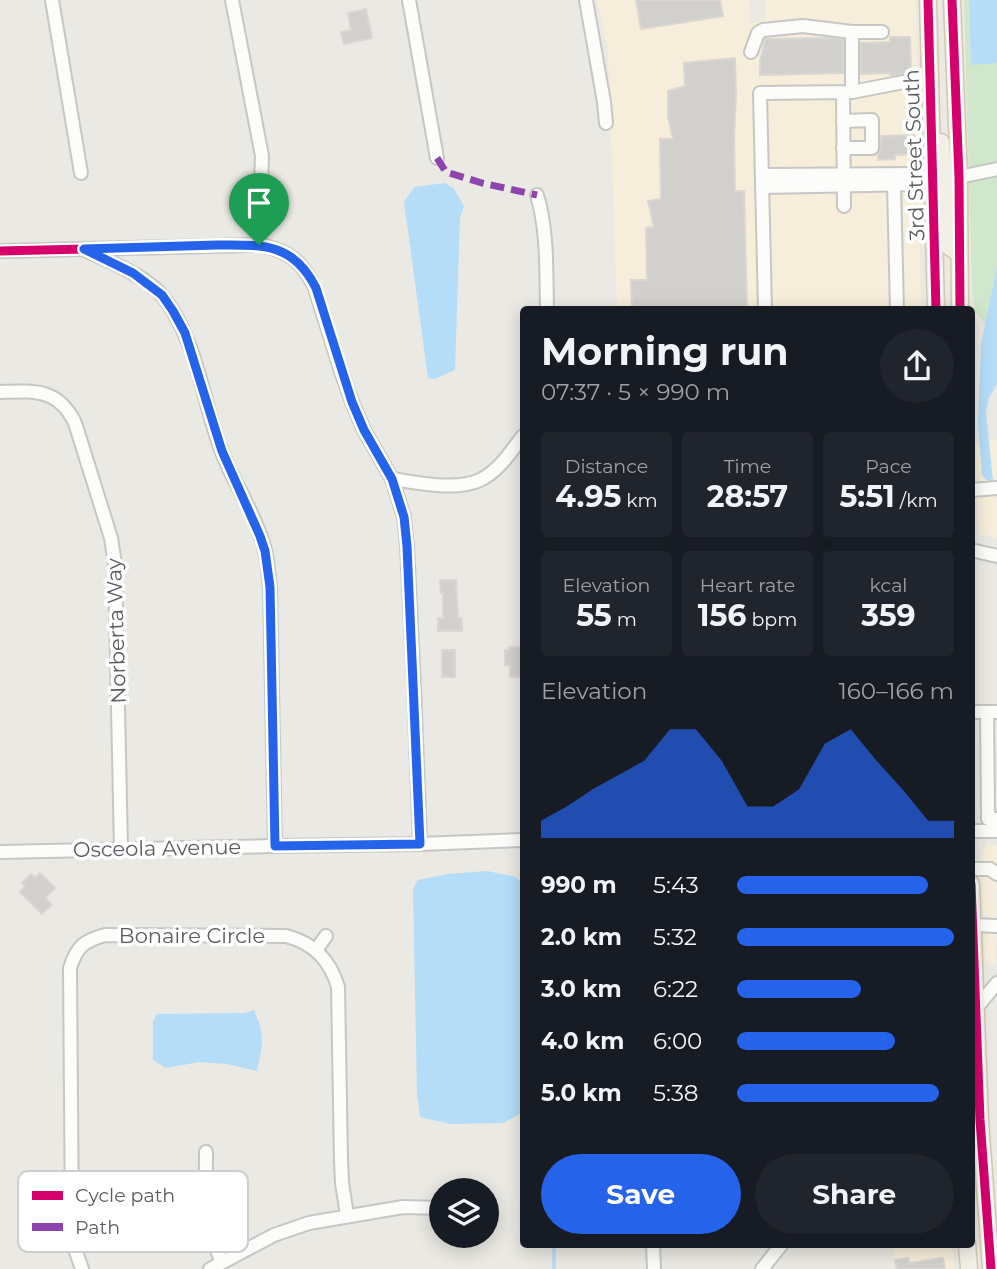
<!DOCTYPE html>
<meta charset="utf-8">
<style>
body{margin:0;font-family:Montserrat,sans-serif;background:#20242c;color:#f1f3f6;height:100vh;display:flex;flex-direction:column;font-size:26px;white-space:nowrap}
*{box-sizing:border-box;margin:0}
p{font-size:23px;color:#9ea1a6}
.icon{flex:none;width:38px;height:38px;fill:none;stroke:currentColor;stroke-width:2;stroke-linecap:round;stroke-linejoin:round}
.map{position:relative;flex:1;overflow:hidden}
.sheet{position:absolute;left:520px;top:306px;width:455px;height:942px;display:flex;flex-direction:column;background:#171b24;border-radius:7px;box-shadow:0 4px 18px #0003}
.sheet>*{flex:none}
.controls{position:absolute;left:429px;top:1178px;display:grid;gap:14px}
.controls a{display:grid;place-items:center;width:70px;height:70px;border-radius:50%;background:#171b24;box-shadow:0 4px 18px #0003;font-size:35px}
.pin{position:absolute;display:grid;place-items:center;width:60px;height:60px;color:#fff;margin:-72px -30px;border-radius:50% 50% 50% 0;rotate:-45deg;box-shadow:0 0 7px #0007}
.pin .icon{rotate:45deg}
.round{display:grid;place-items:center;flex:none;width:74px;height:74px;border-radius:37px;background:#20242c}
.headline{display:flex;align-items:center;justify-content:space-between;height:119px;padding:0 21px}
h1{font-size:38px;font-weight:700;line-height:52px}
.metrics{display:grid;grid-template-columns:repeat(3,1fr);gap:10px;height:119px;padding:7px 21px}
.metrics div{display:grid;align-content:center;border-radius:7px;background:#20242c;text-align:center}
.metrics b{font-size:30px;font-weight:700}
.metrics small{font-size:19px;font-weight:400}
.metrics p{font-size:19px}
.chart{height:196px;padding:14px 21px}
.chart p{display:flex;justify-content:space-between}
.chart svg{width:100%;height:126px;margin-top:7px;fill:#2563eb;opacity:.7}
.cta{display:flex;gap:14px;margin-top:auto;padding:14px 21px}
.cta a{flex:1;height:80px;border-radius:42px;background:#2563eb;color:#fff;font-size:28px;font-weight:700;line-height:80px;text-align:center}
.cta a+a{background:#20242c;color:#f1f3f6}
ul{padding:0 21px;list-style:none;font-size:23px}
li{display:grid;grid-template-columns:112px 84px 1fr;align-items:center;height:52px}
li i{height:18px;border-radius:9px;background:#2563eb}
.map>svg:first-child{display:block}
.commercial{fill:#f6eeda}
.green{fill:#d1e7cc}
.water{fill:#b5ddf7}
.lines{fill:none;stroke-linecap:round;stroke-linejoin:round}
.stream{stroke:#b5ddf7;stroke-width:3.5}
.building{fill:#d1d0cd;stroke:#dad7d2;stroke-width:2}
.minor-casing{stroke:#c6c6c4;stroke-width:16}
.major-casing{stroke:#d3c9af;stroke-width:19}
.minor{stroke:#fcfcfb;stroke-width:12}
.major{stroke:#f2f0e6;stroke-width:16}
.quiet{stroke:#8e44ad;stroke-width:7;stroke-dasharray:14 7;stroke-linecap:butt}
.cycleway-casing{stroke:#fff;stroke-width:13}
.cycleway{stroke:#d6006c;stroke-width:9}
.route-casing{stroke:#fff;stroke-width:14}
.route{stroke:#2563eb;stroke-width:9}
.labels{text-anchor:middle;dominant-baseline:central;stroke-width:7;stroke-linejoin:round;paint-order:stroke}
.street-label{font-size:21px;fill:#595d62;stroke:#fff}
.key{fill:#fff;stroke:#cdced0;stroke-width:2}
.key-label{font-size:19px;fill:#595d62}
</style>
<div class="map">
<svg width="997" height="1269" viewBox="0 0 997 1269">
<rect width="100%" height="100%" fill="#eae9e3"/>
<g class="commercial">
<polygon points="597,0 749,0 750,23 765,20 765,0 916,0 921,310 617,310 608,50"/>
<polygon points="997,439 997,539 992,536 979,535 973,443"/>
<polygon points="986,845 997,845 996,965 985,961 981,853"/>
<polygon points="892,1244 951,1244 955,1269 896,1269"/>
</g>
<polygon class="green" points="964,0 969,0 971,64 997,63 997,265 985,324 975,311 972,289"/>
<g class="water">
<polygon points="969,0 997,0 997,63 971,65"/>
<polygon points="445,183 454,189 464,206 460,218 455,370 435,379 428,378 404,202 414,187"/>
<polygon points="997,265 997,384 989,398 986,413 993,481 986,480 982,475 978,424 981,344"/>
<polygon points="487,871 516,877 521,882 520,1114 503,1123 451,1124 420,1117 417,1094 413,889 418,880 448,874"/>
<path d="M254,1010c11,26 9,34 3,61l-30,-7 -28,-2 -33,6 -13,-8v-39l4,-7 88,-1z"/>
</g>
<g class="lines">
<polyline class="stream" points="554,1244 554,1269"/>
</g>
<g class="building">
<polygon points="636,0 720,0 723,16 641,29"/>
<polygon points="366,9 372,38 344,44 341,32 351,30 348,13"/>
<polygon points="890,37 910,37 911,72 894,75 890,75 890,73 861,74 861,43 890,42"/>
<polygon points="830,38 843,40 843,73 760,75 760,62 765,39"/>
<polygon points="735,58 736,95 734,136 735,191 744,191 747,310 632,310 631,280 647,280 646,228 654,227 648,201 661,199 660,139 673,139 668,117 668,91 685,86 684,63"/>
<polygon points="914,135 915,154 895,155 895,159 878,160 878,154 881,148 881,136"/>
<polygon points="440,580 456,580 458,618 462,618 462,631 438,631 438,618 443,618 443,593 441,593"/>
<polygon points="509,647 523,647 523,677 510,677 510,665 505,665 505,650 509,650"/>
<rect x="442" y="650" width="13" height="27"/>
<polygon points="40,873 55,888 45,898 52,905 42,914 20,892 25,886 22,883 31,874 35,878"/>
<polygon points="908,1258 909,1263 943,1258 945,1269 897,1269 895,1260"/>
</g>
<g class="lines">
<defs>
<g id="minor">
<polyline points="52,0 81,173"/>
<polyline points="232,0 262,156 259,245"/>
<polyline points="409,0 437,158"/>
<polyline points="586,0 604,102 606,123"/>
<polyline points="751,52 758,33 763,30 803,26 852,32"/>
<polyline points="852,92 852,32 882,32"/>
<polyline points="843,93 844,206"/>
<polyline points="843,121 872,120 872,148 843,148"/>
<polyline points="762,175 921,174 928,178 933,178"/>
<polyline points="959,177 997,169"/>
<polyline points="894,185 897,310"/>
<polyline points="762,187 921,184 928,178"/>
<path d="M537,195c11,37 9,77 10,115"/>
<path d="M0,251l259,-6c29,5 44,17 56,43l27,86 10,28 12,28 28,49 12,38 3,29 7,141 6,157"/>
<path d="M87,251c24,11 61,26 77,47 33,42 39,105 58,154 13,33 34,64 43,98 3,12 3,25 5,37l5,259"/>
<polyline points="765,310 760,93 852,92 929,77"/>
<path d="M0,392c34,-1 58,-4 75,31l36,115 4,26 6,286"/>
<path d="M392,479c26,4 64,12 88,1 19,-9 31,-29 43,-44"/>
<polyline points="971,490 997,488"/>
<polyline points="971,550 997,556"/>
<polyline points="971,712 997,712"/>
<polyline points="987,712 988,819 997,819"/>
<polyline points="971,831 997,831"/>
<polyline points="0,852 275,846 420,844 523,840"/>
<polyline points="971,869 990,869 997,874"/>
<polyline points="972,925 997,926"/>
<polyline points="316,950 326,936"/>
<polyline points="973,1012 997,983"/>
<path d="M206,1152c0,42 -3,71 16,110"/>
<polyline points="653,1244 654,1269"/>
<path d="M82,1269l-7,-20 -3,-21 -2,-260c7,-22 14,-27 35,-33l181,1c28,7 44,24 52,51l3,173 1,23 5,32"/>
<polyline points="210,1269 274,1235 309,1223 403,1207 441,1208"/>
<polyline points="762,1269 782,1244"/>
</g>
<g id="major">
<polyline points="928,0 936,310"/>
<polyline points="952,0 959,177 960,310"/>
<path d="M941,142c1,18 0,26 18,35"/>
<polyline points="933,178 942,182 945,187 947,245 959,254"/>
<polyline points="971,884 980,1120 991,1269"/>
<polyline points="967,1244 969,1269"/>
</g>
</defs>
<use href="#minor" class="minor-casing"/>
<use href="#major" class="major-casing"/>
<use href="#minor" class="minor"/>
<use href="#major" class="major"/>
<polyline class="quiet" points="437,158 446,172 482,183 537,195"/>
<defs>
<g id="cycleway">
<polyline points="928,0 936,310"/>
<polyline points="952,0 959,177 960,310"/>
<path d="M0,251l259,-6c29,5 44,17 56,43l27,86 10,28 12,28 28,49 12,38 3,29 7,141 6,157"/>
<polyline points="971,884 980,1120 991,1269"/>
</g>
</defs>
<use href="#cycleway" class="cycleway-casing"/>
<use href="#cycleway" class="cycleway"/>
</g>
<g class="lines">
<defs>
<path id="route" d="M217,245c45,0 76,-3 99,43l36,114 12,28 28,49 12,38 3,29 13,298 -145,2 -5,-259 -5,-36 -5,-15 -38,-85 -37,-118 -12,-22 -11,-16 -29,-22 -49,-24z"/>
</defs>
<use href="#route" class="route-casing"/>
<use href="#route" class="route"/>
</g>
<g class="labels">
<g class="street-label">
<text transform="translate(914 155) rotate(-92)">3rd Street South</text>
<text transform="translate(116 631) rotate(-92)">Norberta Way</text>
<text transform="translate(157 848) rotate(-1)">Osceola Avenue</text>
<text x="192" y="935">Bonaire Circle</text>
</g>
</g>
<rect x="18" y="1171" width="230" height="81" rx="10" class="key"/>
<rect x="32" y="1191" width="31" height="9" fill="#d6006c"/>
<rect x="32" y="1223" width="31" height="8" fill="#8e44ad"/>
<g class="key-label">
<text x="75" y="1202">Cycle path</text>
<text x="75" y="1234">Path</text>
</g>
</svg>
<div class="controls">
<a><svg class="icon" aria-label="layers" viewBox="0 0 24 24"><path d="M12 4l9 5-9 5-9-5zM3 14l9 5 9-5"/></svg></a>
</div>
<div class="pin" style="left:259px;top:245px;background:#1e9e55"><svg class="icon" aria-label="arrive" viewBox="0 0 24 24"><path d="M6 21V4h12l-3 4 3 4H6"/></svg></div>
<section class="sheet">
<div class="headline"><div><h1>Morning run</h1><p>07:37 · 5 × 990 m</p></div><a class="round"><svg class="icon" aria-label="share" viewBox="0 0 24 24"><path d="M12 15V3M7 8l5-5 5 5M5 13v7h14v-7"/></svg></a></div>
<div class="metrics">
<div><p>Distance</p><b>4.95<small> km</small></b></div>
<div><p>Time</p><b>28:57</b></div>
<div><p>Pace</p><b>5:51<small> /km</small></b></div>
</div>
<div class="metrics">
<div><p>Elevation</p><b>55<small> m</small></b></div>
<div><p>Heart rate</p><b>156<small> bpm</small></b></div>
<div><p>kcal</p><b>359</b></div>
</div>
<div class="chart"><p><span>Elevation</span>160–166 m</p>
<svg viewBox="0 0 160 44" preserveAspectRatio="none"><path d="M0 44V38L10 33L20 27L30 22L40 17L50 6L60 6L70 17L80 33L90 33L100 27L110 11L120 6L130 17L140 27L150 38L160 38V44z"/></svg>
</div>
<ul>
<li><b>990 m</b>5:43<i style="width:88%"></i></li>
<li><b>2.0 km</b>5:32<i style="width:100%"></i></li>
<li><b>3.0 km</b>6:22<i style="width:57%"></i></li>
<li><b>4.0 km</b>6:00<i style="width:73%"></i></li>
<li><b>5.0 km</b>5:38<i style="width:93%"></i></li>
</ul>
<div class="cta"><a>Save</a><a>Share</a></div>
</section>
</div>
